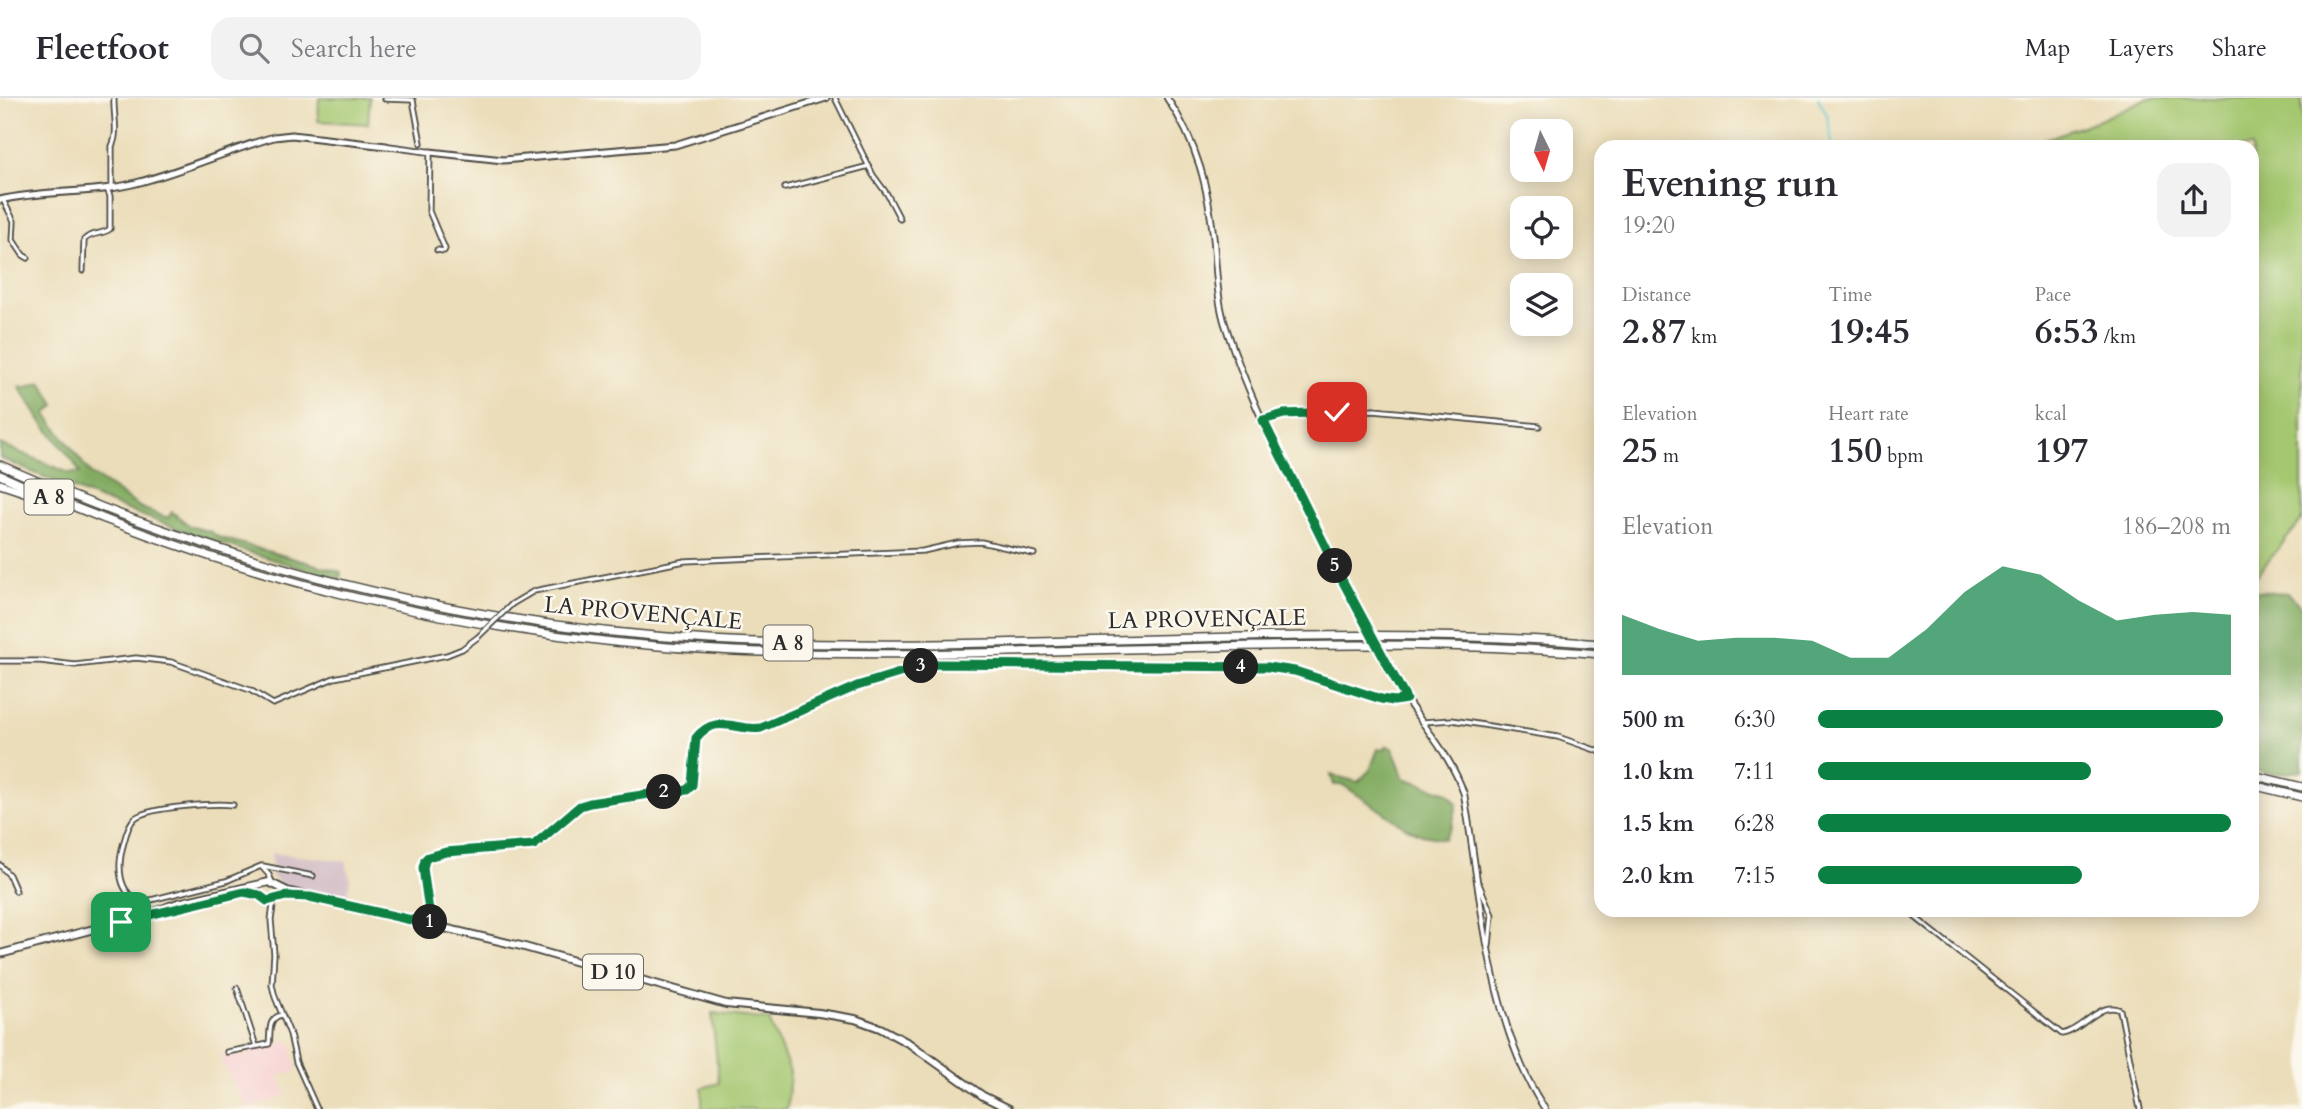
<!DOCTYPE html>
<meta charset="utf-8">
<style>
body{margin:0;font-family:Cardo,serif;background:#f2f2f3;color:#2b2b33;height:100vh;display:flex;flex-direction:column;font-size:26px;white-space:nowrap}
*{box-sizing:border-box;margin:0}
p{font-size:23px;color:#7c7c81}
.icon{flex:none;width:38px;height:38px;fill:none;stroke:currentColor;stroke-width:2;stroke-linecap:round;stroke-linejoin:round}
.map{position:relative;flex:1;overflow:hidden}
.sheet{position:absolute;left:1594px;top:42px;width:665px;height:777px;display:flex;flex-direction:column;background:#fff;border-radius:21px;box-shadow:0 4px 18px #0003}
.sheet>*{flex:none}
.needle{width:46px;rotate:175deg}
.fabs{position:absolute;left:1510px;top:21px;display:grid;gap:14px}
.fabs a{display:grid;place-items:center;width:63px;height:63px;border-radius:14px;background:#fff;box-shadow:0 4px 18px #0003;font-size:35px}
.pin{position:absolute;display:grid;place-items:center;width:60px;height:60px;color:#fff;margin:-30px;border-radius:14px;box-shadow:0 4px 10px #0006}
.km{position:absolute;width:35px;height:35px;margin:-18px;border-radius:50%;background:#222;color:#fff;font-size:19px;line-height:35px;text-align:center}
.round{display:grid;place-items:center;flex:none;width:74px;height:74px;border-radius:21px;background:#f2f2f3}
.headline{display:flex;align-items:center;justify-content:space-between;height:119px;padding:0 28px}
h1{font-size:38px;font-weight:700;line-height:52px}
.metrics{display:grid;grid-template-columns:repeat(3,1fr);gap:10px;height:119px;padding:7px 28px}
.metrics div{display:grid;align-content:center}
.metrics b{font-size:35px;font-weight:700}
.metrics small{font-size:19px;font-weight:400}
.metrics p{font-size:19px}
.chart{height:196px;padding:14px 28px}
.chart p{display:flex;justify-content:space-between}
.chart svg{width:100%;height:126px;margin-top:7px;fill:#0b8043;opacity:.7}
ul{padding:0 28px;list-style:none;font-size:23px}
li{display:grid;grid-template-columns:112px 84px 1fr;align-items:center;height:52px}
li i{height:18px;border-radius:9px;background:#0b8043}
header{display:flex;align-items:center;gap:42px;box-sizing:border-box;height:98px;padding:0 35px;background:#fff;border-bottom:2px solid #e1e1e2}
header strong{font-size:33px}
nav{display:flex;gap:38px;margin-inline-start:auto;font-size:24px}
.search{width:490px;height:63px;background:#f2f2f3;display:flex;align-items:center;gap:18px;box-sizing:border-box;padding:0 24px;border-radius:21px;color:#7c7c81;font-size:26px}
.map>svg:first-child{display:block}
.built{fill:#f7cfd1}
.industrial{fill:#d2bdc6}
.green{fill:#a4c770;stroke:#68794e;stroke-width:2}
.forest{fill:#83ac62;stroke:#576c46;stroke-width:2}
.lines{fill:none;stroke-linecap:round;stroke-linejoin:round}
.stream{stroke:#56c3cd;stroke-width:2}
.minor-casing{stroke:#484640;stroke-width:7}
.tertiary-casing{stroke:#484640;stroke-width:8}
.secondary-casing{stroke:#484640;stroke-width:9}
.primary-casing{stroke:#484640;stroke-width:10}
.motorway-casing{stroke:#484640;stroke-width:10}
.minor{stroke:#fff;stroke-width:3.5}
.tertiary{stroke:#fff;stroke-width:4.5}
.secondary{stroke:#fff;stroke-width:5}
.primary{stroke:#fff;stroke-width:6}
.motorway{stroke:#fff;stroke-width:7}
.minor-bridge-casing{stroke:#484640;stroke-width:7;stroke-linecap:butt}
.tertiary-bridge-casing{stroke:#484640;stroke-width:8;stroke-linecap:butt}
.minor-bridge{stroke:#fff;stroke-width:3.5}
.tertiary-bridge{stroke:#fff;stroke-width:4.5}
.route-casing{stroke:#fff;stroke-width:14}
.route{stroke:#0b8043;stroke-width:9}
.labels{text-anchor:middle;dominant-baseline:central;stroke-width:5;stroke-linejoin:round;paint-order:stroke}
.shield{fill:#fbf7ec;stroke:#696865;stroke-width:2}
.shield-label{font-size:21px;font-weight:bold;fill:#2b2b2b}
.street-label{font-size:23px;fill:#2b2b2b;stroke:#fbf7ec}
</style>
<header>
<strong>Fleetfoot</strong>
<div class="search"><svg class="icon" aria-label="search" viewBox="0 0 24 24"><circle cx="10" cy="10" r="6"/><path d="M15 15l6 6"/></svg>Search here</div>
<nav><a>Map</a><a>Layers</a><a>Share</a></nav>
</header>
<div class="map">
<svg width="2302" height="1011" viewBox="0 0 2302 1011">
<rect width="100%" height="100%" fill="#fbf7ec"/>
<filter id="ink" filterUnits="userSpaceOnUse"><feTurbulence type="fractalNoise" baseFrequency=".0143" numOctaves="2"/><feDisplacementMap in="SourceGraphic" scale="14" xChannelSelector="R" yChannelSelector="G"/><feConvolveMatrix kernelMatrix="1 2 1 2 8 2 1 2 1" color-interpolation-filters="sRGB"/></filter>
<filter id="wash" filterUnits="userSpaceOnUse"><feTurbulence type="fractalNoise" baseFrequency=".00686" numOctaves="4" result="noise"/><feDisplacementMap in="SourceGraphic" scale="28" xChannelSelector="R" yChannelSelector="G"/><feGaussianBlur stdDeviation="1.57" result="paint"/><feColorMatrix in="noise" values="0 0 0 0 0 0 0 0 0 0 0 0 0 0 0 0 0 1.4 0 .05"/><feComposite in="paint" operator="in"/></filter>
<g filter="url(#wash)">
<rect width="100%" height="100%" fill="#ebddb9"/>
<polygon class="built" points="290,943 297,972 278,978 286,997 249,1011 239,997 219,957 233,954 237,954 240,959 251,956 251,951"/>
<polygon class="industrial" points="271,755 346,763 350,781 347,804 284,789 272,778"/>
<g class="green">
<polygon points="319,0 370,0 368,26 318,23"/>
<polygon points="2147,0 2302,0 2302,422 2252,483 2252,49 2023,49 2100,22"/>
<polygon points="712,915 769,922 790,974 787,1011 702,1011 702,990 719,985"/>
</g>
<g class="forest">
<path d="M41,283l14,24 -9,9 45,60 50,34 27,10 4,-6 18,14 21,6 7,5 123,35 -1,7c-118,-32 -227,-71 -340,-121v-14l69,29h11l-7,-12 -32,-40 -22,-35h8z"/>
<polygon points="2252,493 2287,495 2302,509 2302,673 2275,676 2252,672"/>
<polygon points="1386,647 1393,651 1404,680 1448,695 1457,706 1452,728 1444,741 1422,737 1405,729 1343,687 1334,687 1331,677 1358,684 1370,672 1378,651 1385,652"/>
</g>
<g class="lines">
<polyline class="stream" points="1818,0 1827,17 1833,49"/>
</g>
</g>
<g filter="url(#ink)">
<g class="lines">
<defs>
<g id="minor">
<polyline points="835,0 873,77 887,96 900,121"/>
<polyline points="385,1 413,2 421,45"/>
<polyline points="430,54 429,113 445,151 444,153 437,152"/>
<path d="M112,90v-42c7,-13 1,-33 2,-48"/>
<polyline points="785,90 869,68"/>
<polyline points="3,102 14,123 13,142 23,157 28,160"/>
<path d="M83,173l1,-31c7,-8 18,-5 26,-11v-33l-3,-7"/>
<polyline points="1263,322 1284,316 1374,312 1539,328"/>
<polyline points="512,506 534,493 685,463 923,453 958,445 981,444 1034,456"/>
<polyline points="0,563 40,563 75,567 136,560 171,564 250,592 273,606 334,580 447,557 462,551 478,539"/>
<polyline points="1423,624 1452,622 1558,639 1601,654"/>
<path d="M233,707c-19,-2 -84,2 -98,13 -6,5 -9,16 -11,24 -7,23 -7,53 19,60l83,-21 35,-15 8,9 3,7"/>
<polyline points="0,767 9,777 16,793"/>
<polyline points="263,768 313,778"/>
<polyline points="1479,786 1492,817 1489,848"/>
<polyline points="274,801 271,822 274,856 272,887 275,899 290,936 296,964 317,1011"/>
<path d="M1906,812l156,124c20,-3 38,-34 58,-24l20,99"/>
<path d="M430,825l-7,-55 2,-8 3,-3 19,-5 87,-7 46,-39 10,-3 97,-13 5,-5 4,-47c20,-26 41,-6 65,-10l96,-42 72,-21 339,2 27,5 86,27 13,2 12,-2"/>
<polyline points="237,890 256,948"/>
<path d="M227,954l42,-8c2,-12 -2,-25 12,-29"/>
</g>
<g id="tertiary">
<path d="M1167,0c31,46 41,89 47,144 2,26 3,54 10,79 33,106 92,203 142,302"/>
<polyline points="386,48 430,54"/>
<path d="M1384,561c8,14 15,29 24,43 20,30 44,56 56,92 17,99 24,230 81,315"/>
</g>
<g id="secondary">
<polyline points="430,54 503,62 675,47 826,0"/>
<path d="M0,102c46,-11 94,-5 140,-18 45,-12 89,-32 134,-45l18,-2 94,11"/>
</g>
<g id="primary">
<polyline points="215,800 237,794 250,794 259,797 267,803 286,798 297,799"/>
<polyline points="149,816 178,805 269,784 287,793 521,848 726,906 819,915 855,921 880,930 910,946 983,998 1009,1011"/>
<polyline points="0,856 150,816"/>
</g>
<g id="motorway">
<path d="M0,367c225,100 463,161 710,175 297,16 595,-20 891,4"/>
<path d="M0,377c231,105 481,165 735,176 289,12 578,-21 866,3"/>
<polyline points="0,386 42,400"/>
<polyline points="2252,677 2302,689"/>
<polyline points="2252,687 2302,699"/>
</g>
</defs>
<use href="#minor" class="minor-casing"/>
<use href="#tertiary" class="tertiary-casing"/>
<use href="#secondary" class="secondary-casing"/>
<use href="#primary" class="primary-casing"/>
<use href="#motorway" class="motorway-casing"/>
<use href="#minor" class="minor"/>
<use href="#tertiary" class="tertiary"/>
<use href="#secondary" class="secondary"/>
<use href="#primary" class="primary"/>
<use href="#motorway" class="motorway"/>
<defs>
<polyline id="minor-bridge" points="478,539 512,506"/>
<polyline id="tertiary-bridge" points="1366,525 1384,561"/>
</defs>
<use href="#minor-bridge" class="minor-bridge-casing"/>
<use href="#tertiary-bridge" class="tertiary-bridge-casing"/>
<use href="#minor-bridge" class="minor-bridge"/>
<use href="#tertiary-bridge" class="tertiary-bridge"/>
</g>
</g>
<g class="lines" filter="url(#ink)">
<defs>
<path id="route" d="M121,824l123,-30 15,3 8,6 19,-5 24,1 119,27 1,-6 -7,-50 2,-8 3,-3 18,-5 88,-7 46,-39 10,-3 72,-11 25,-2 5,-5 4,-47c20,-26 41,-6 65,-10l96,-42 72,-22 339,3 27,4 86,28 13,2 12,-2 -65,-121 -78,-158 21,-6 53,-2"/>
</defs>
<use href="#route" class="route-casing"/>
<use href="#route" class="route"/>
</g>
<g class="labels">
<g class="shield">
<rect x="24.5" y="381.5" width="49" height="35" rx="5"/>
<rect x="763.5" y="527.5" width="49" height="35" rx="5"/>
<rect x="583" y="856.5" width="60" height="35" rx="5"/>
</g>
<g class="shield-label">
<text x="49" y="399">A 8</text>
<text x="788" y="545">A 8</text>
<text x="613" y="874">D 10</text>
</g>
<g class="street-label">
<text transform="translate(643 515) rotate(5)">LA PROVENÇALE</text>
<text transform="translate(1207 521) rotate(-1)">LA PROVENÇALE</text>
</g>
</g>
</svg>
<div class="fabs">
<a><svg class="needle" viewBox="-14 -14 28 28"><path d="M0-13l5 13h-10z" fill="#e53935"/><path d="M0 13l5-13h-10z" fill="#7c7c81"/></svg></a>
<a><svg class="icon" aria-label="locate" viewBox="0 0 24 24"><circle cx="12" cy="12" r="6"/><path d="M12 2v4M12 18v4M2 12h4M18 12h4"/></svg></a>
<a><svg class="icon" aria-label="layers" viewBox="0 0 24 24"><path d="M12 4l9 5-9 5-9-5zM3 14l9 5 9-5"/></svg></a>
</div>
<div class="pin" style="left:121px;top:824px;background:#1e9e55"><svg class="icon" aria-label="arrive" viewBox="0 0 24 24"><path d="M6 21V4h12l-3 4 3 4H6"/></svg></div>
<div class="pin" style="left:1337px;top:314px;background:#d93025"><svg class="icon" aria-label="check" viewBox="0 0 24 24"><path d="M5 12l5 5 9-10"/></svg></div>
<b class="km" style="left:430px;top:824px">1</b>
<b class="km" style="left:664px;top:694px">2</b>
<b class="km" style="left:921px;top:568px">3</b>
<b class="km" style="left:1241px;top:569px">4</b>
<b class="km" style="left:1335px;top:468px">5</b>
<section class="sheet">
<div class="headline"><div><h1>Evening run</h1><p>19:20</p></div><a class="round"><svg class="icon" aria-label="share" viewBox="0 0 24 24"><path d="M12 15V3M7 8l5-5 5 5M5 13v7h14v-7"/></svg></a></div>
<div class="metrics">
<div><p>Distance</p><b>2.87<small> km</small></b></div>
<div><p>Time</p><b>19:45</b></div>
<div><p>Pace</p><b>6:53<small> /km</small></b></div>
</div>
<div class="metrics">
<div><p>Elevation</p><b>25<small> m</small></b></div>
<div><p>Heart rate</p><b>150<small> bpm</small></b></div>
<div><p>kcal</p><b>197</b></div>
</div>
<div class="chart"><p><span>Elevation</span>186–208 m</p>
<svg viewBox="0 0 160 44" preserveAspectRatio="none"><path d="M0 44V23L10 28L20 32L30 31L40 31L50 32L60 38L70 38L80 28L90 15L100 6L110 9L120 18L130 25L140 23L150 22L160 23V44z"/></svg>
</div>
<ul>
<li><b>500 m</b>6:30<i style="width:98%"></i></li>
<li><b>1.0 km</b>7:11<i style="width:66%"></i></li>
<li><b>1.5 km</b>6:28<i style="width:100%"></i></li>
<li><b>2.0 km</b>7:15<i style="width:64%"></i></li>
</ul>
</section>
</div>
